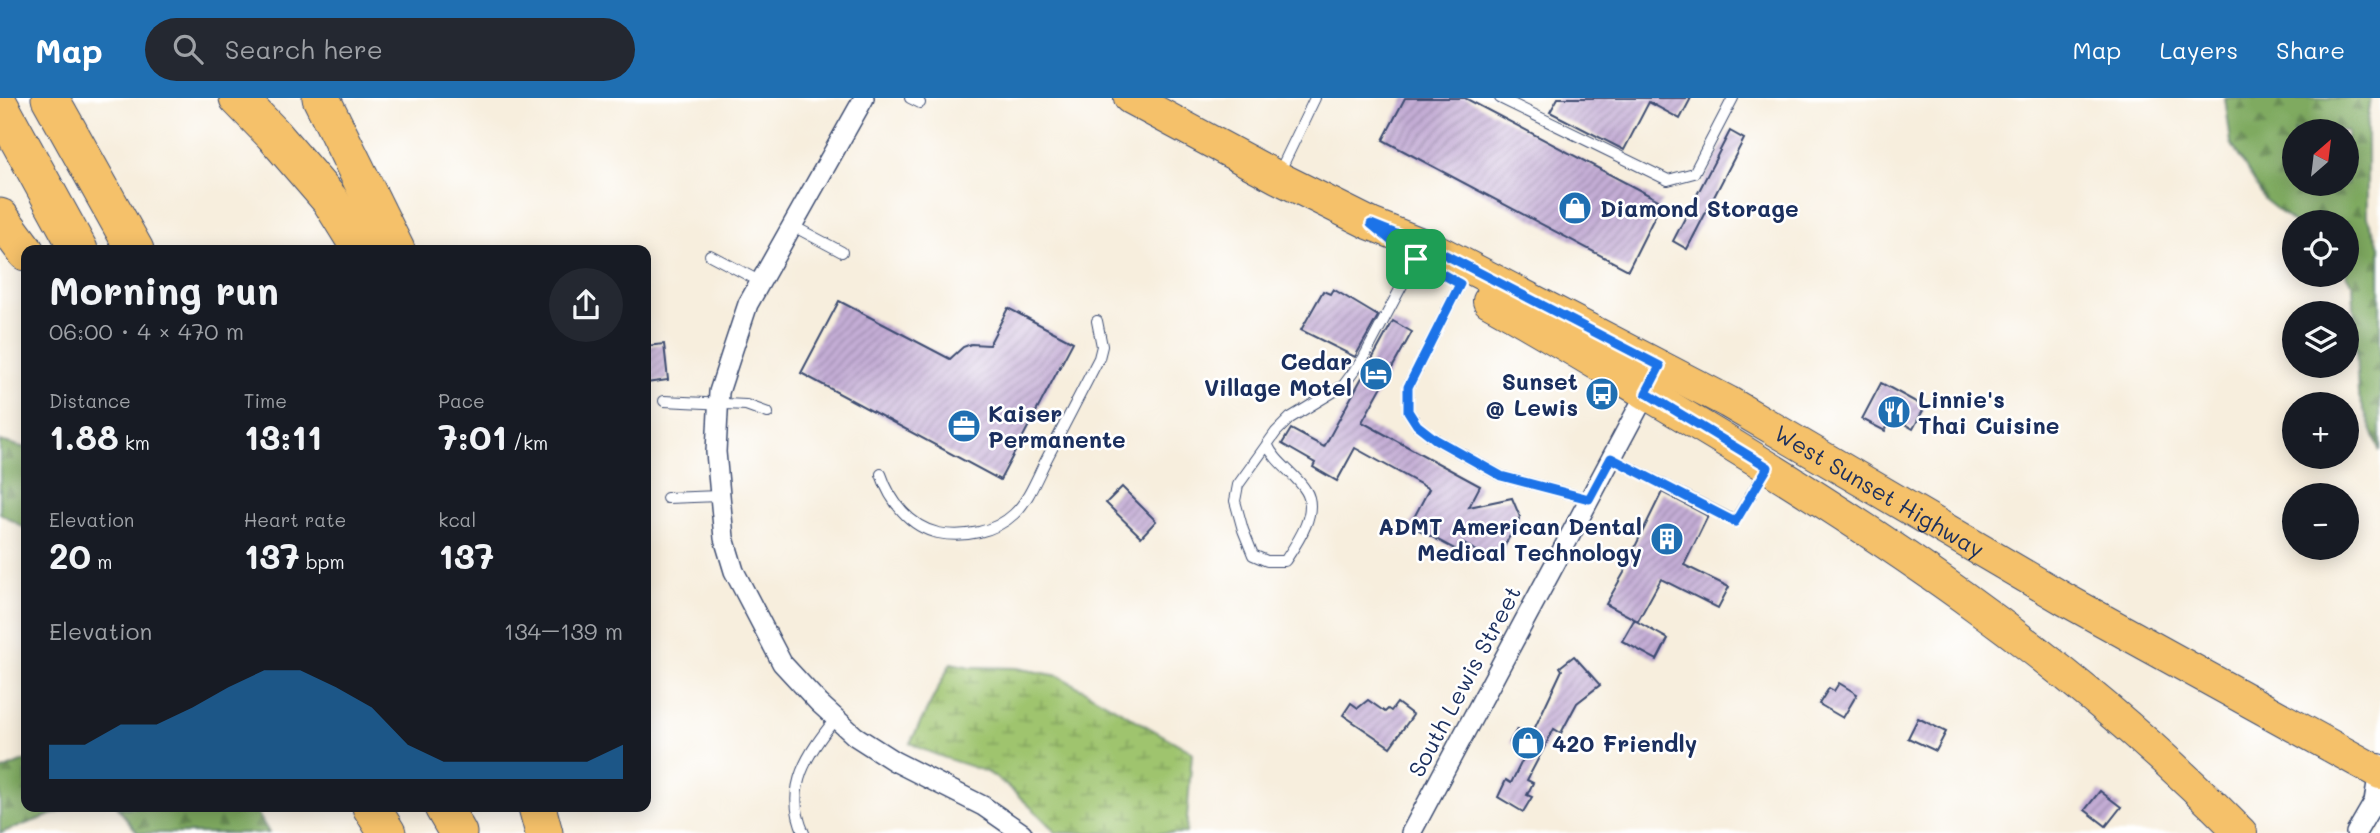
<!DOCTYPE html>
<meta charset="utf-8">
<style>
body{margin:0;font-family:Mali,sans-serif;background:#242831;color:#f1f3f6;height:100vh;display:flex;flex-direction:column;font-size:26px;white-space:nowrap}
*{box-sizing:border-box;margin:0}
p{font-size:23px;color:#9ea1a6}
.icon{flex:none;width:38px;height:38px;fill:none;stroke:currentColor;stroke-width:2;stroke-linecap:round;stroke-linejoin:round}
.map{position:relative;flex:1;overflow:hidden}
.drawer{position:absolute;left:21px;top:147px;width:630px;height:567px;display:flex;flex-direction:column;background:#171b24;border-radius:14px;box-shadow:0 4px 18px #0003}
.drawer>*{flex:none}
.needle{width:46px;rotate:28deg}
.tools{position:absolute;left:2282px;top:21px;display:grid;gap:14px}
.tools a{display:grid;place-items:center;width:77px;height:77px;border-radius:50%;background:#171b24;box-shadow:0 4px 18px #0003;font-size:35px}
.pin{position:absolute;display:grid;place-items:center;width:60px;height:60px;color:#fff;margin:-30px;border-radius:14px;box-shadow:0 4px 10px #0006}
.round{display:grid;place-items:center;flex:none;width:74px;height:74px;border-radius:37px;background:#242831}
.headline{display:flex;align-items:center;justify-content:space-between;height:119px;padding:0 28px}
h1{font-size:38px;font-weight:800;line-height:52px}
.stats{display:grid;grid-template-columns:repeat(3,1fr);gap:10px;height:119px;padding:7px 28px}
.stats div{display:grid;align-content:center}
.stats b{font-size:35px;font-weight:800}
.stats small{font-size:19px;font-weight:400}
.stats p{font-size:19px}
.chart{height:196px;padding:14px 28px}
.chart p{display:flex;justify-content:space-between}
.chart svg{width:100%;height:126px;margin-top:7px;fill:#1f6fb2;opacity:.7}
header{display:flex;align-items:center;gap:42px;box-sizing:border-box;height:98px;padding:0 35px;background:#1f6fb2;color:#fff}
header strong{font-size:33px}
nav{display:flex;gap:38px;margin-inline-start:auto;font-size:24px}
.search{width:490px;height:63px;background:#242831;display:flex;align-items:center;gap:18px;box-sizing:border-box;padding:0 24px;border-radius:38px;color:#9ea1a6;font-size:26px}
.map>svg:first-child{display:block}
.forest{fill:url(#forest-firs);stroke:#4d6c60;stroke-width:2;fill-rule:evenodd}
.wetland{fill:url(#wetland-marsh);stroke:#5d7a66;stroke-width:2}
.building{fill:url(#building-hatch)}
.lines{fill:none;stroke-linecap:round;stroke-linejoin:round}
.service-casing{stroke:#3c4c71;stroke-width:12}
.minor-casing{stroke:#3c4c71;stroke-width:22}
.primary-casing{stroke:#3c4c71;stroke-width:34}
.motorway-casing{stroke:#3c4c71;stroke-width:39}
.service{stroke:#fff;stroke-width:10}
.minor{stroke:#fff;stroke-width:19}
.primary{stroke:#f5c16b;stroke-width:32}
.motorway{stroke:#f5c16b;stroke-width:37}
.route-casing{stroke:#fff;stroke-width:14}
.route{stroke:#1a73e8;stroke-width:9}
.labels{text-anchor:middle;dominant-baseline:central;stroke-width:5;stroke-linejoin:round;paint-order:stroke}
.poi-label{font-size:23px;font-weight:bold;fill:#1b2f5e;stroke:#fff;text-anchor:start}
.street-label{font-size:23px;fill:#1b2f5e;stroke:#fff}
</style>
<header>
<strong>Map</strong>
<div class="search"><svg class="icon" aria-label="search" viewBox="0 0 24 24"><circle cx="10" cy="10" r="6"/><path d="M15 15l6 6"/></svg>Search here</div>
<nav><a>Map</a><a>Layers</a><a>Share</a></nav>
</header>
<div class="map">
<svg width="2380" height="735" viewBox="0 0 2380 735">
<defs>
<pattern id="forest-firs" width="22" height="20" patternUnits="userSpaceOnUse" patternTransform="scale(1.75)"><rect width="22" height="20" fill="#7faa61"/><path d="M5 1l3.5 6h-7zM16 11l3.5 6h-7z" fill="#678b53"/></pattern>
<pattern id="wetland-marsh" width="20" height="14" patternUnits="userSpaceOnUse" patternTransform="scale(1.75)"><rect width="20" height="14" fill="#9fc46e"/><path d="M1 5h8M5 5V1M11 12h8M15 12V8" fill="none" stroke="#81a05e"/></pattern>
<pattern id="building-hatch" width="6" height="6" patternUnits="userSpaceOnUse" patternTransform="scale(1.75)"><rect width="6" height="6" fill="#c4add5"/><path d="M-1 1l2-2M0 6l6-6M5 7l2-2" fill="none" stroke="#9e8db0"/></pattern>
</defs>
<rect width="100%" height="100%" fill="#fff"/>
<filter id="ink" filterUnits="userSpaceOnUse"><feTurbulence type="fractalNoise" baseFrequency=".0143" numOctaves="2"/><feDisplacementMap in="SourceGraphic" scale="14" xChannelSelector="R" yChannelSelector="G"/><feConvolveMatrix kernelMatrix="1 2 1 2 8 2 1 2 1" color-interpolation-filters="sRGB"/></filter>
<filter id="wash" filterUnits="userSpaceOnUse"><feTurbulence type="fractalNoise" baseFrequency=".00686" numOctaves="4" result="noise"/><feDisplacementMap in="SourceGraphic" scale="28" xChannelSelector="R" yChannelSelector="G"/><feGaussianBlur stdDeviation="1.57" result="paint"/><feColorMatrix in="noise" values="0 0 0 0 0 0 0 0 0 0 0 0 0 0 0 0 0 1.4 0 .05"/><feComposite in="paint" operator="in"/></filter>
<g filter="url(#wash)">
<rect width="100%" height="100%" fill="#f7eedd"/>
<g class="forest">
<path d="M2225,0h146l-4,27v92l13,29v206l-22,-58 -5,-109 -7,-10 1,-53 -53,1 -29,-23 -34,-57zM2294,33h53v53h-53z"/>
<polygon points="0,343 26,350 26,431 0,415"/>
<polygon points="26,662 26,709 74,709 0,735 0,673"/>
<polygon points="117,709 254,709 269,735 138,735"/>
</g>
<path class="wetland" d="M951,565l19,4 47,1 42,8 133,76 -6,81h-130c-13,-15 -53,-54 -70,-61 -25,-10 -51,-15 -76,-29z"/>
<g id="blocks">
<g class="building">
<polygon points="1405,0 1465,0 1662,104 1628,172 1383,42"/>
<polygon points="1558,0 1691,0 1680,21 1649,4 1624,52 1550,14"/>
<polygon points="1730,33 1744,41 1687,151 1673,143"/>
<polygon points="1333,191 1378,218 1355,259 1301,232 1323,193 1330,196"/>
<polygon points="839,203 950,261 963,249 971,246 989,247 1008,210 1073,244 1000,382 801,275"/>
<polygon points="1393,223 1412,234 1362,324 1480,388 1469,409 1512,400 1520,419 1496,464 1462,445 1458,453 1410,427 1429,391 1355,350 1337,383 1313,369 1315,365 1282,346 1291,331 1324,349"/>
<polygon points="664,246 668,282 646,285 646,248"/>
<polygon points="1881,285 1925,309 1913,331 1892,319 1885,333 1862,321"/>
<polygon points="1122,389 1156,423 1141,439 1106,405"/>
<polygon points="1662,394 1708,418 1684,467 1729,489 1718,510 1661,481 1638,523 1606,506 1629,466 1627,465"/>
<polygon points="1634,522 1668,541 1657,562 1622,543"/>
<polygon points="1574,558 1600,587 1577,605 1561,635 1554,631 1527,682 1533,685 1527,697 1532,699 1523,714 1498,699 1506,682 1511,685 1527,653 1510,644 1517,631 1531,638 1562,572 1560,569"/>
<polygon points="1839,585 1857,596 1843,620 1819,606 1829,590 1834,593"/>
<polygon points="1368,602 1385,614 1388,611 1391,613 1397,605 1413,617 1390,649 1343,617 1351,605 1358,610"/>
<polygon points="1918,620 1946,634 1936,653 1908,640"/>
<polygon points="2100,693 2121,709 2106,728 2085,712"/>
</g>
</g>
</g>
<g filter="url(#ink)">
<use href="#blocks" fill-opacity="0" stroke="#3c4c71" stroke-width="2"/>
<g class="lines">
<defs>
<g id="service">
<polyline points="910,0 920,5"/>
<polyline points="1500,0 1668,82 1694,75 1733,0"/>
<polyline points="1279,75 1315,0"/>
<polyline points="793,128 842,154"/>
<polyline points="710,157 761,184"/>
<polyline points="1460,186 1408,289 1408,313 1417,327 1435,341 1501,378 1589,401"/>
<polyline points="664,303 746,307 768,315"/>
<path d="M1267,346c9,20 28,29 39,47 13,21 -9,52 -21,70h-18l-14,-6 -10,-25 -8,-29 3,-16 38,-53 14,-14 53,-32 20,-27 53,-100"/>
<polyline points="1611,360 1735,423 1766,372"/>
<path d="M881,376c9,27 29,53 57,59 26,5 57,-1 76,-19 14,-13 22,-34 30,-50 19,-36 37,-71 55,-106l3,-12 -5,-25"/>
<polyline points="667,400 719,398"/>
<path d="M804,735c-21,-45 4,-80 32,-115"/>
</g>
<g id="minor">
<polyline points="864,0 748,206 733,251 719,294 716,354 724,440 734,473 782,565 819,605 855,638 894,663 983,708 1022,735"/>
<polyline points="1411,735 1650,288"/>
<polyline points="2356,735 2374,704 2380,666"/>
</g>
<g id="primary">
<path id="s1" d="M1130,0l147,79 94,47 63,25 294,153 338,198 314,173"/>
<path d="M1489,203c56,31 110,64 165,97 212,125 414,258 587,435"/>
</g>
<g id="motorway">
<polyline points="50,0 135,152"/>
<polyline points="238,0 273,36 330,102 361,152"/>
<polyline points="321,0 396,152"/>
<polyline points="0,8 79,152"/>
<polyline points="0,119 26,154"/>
<polyline points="371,709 387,735"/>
<polyline points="443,709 458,735"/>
<polyline points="537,709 544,735"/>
</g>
</defs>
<use href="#service" class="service-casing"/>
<use href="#minor" class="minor-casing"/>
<use href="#primary" class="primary-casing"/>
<use href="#motorway" class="motorway-casing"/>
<use href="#service" class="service"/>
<use href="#minor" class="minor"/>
<use href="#primary" class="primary"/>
<use href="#motorway" class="motorway"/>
</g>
</g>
<g class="lines" filter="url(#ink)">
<defs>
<polygon id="route" points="1371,126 1434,151 1660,268 1646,295 1768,369 1735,424 1611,360 1589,401 1501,378 1435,341 1417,327 1408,313 1408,289 1460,186 1407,156"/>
</defs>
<use href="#route" class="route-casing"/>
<use href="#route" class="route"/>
</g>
<defs>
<symbol id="shop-disc" viewBox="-11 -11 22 22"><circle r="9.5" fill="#1f6fb2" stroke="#fff"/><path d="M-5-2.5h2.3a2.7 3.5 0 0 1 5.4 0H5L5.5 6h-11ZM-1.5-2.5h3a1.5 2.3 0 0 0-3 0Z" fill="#fff"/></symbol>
<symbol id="hotel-disc" viewBox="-11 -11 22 22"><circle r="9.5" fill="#1f6fb2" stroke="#fff"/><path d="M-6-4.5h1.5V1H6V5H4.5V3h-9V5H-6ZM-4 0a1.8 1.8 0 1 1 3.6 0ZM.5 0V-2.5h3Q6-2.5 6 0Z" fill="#fff"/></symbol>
<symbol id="bus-disc" viewBox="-11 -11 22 22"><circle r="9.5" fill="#1f6fb2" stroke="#fff"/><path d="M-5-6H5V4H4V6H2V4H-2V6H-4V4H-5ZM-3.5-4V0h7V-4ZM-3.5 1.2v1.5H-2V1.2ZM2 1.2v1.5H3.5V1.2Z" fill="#fff"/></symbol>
<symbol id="restaurant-disc" viewBox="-11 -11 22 22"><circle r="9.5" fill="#1f6fb2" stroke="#fff"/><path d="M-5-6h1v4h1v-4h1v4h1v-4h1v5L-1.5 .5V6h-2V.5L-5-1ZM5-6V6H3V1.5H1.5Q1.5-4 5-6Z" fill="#fff"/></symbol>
<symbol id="office-disc" viewBox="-11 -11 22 22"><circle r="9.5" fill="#1f6fb2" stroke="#fff"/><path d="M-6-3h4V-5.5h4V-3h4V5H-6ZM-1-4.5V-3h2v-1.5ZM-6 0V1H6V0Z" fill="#fff"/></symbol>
<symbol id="building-disc" viewBox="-11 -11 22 22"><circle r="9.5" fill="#1f6fb2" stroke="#fff"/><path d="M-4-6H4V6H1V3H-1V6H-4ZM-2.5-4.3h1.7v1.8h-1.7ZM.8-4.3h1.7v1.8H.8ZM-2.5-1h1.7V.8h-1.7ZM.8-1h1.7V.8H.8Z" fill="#fff"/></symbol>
</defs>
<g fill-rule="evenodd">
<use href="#shop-disc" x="1556" y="91" width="38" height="38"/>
<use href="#hotel-disc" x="1357" y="257" width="38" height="38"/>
<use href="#bus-disc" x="1583" y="277" width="38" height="38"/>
<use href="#restaurant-disc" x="1875" y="295" width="38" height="38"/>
<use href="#office-disc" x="945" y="309" width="38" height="38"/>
<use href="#building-disc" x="1648" y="422" width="38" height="38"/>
<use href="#shop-disc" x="1509" y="626" width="38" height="38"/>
</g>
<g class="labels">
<g class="poi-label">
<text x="1600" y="110">Diamond Storage</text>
<text x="1352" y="263" text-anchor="end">Cedar<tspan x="1352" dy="26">Village Motel</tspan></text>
<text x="1578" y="283" text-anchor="end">Sunset<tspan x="1578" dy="26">@ Lewis</tspan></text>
<text x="1918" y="301">Linnie's<tspan x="1918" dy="26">Thai Cuisine</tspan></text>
<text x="988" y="315">Kaiser<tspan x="988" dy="26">Permanente</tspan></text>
<text x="1642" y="428" text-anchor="end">ADMT American Dental<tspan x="1642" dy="26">Medical Technology</tspan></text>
<text x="1552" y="645">420 Friendly</text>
</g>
<g class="street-label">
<text stroke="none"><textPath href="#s1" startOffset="847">West Sunset Highway</textPath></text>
<text transform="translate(1464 583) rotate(-62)">South Lewis Street</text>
</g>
</g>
</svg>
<div class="tools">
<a><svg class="needle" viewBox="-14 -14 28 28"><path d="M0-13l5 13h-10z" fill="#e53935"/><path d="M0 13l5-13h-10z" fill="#9ea1a6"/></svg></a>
<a><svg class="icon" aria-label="locate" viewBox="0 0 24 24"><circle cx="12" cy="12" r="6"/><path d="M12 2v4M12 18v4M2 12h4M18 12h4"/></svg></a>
<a><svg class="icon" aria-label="layers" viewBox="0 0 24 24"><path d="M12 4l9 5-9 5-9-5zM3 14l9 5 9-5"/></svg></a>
<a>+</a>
<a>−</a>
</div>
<div class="pin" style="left:1416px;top:161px;background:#1e9e55"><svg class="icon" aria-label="arrive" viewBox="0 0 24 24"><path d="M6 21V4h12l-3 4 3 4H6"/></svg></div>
<section class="drawer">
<div class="headline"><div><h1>Morning run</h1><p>06:00 · 4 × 470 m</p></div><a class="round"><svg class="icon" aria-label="share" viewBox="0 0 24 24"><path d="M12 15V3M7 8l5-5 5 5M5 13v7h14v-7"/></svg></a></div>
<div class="stats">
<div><p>Distance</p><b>1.88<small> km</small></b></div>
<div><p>Time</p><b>13:11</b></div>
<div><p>Pace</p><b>7:01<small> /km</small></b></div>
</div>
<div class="stats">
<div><p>Elevation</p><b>20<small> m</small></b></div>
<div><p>Heart rate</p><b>137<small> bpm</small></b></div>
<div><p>kcal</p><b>137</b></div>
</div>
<div class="chart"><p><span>Elevation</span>134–139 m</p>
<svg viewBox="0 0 160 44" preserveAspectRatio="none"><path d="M0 44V32L10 32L20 25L30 25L40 19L50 12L60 6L70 6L80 12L90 19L100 32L110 38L120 38L130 38L140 38L150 38L160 32V44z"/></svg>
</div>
</section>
</div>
